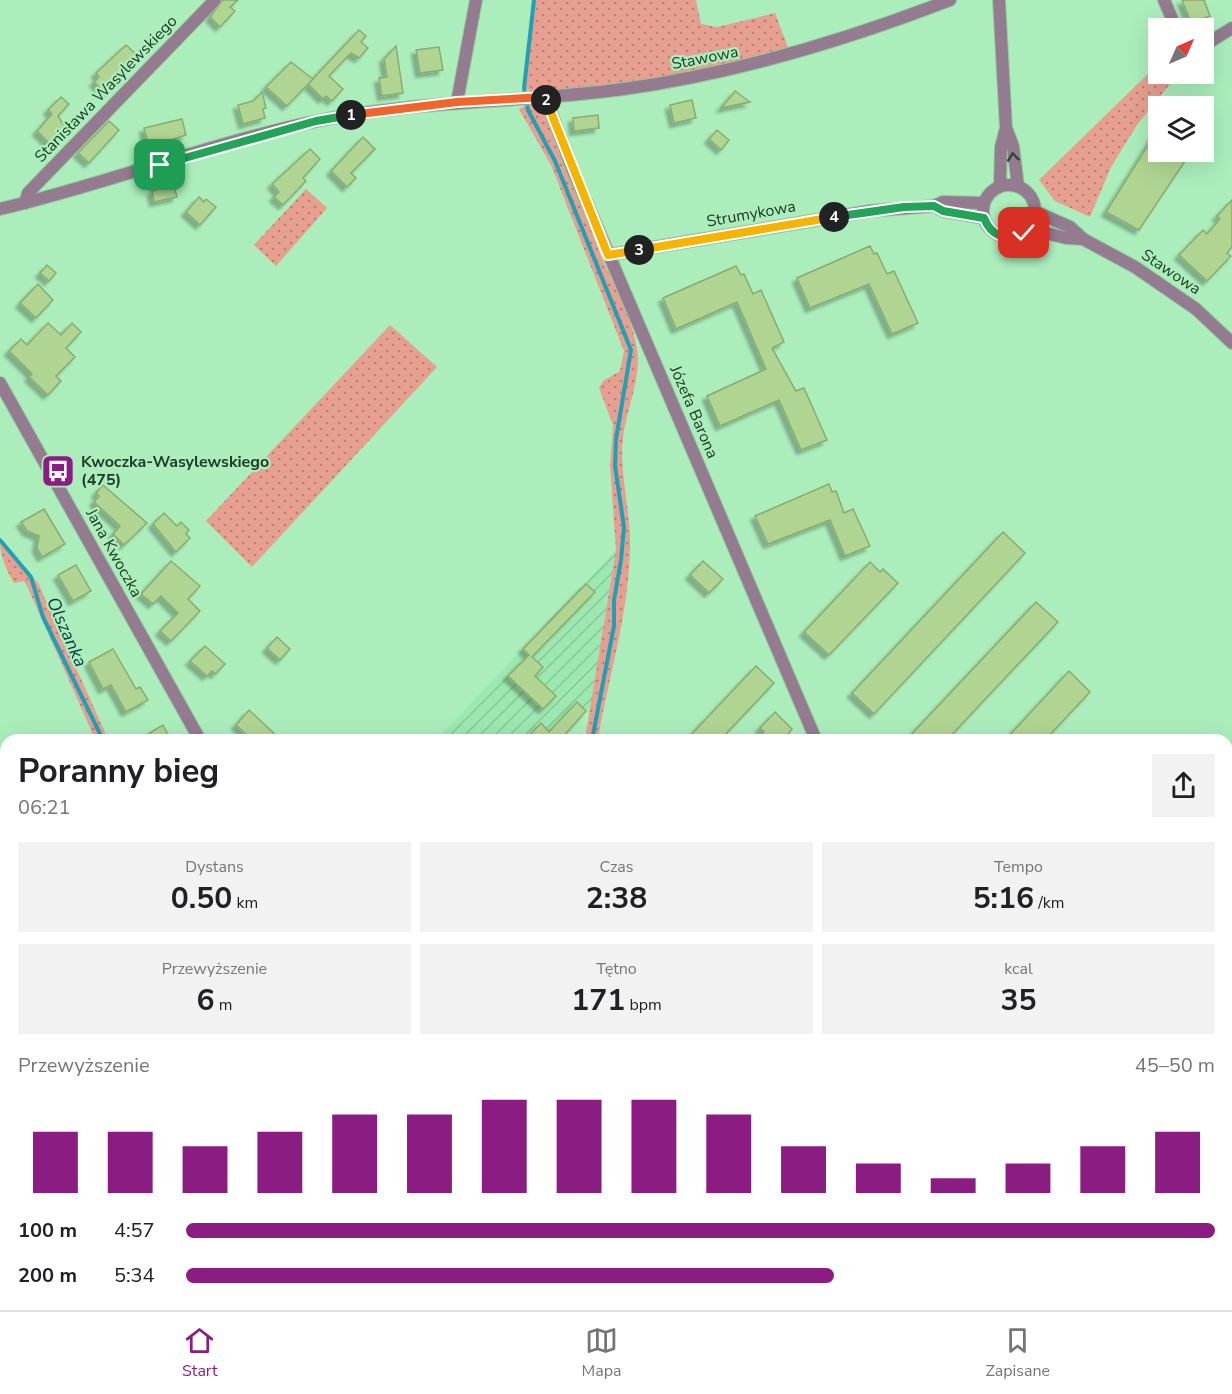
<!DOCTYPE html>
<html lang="pl">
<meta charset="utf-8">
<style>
body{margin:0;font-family:"Nunito Sans",sans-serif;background:#f2f2f2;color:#202124;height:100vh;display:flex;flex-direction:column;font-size:22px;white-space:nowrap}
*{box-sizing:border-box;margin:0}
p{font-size:20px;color:#757577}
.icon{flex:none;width:33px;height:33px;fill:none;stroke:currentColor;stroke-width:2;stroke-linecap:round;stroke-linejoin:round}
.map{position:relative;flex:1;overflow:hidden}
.details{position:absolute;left:0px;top:734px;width:1233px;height:578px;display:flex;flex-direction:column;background:#fff;border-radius:18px 18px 0 0;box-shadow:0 6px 24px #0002}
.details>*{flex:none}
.needle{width:39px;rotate:45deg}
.tools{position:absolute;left:1148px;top:18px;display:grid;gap:12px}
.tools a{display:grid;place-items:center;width:66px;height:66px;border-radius:0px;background:#fff;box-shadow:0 6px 24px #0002;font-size:30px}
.pin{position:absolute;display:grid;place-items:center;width:51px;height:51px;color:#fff;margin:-26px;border-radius:12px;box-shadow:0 3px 9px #0006}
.km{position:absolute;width:30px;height:30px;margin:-15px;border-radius:50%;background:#222;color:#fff;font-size:16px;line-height:30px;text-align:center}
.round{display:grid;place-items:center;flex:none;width:63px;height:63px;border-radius:0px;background:#f2f2f2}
.head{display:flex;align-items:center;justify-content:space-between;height:102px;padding:0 18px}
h1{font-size:33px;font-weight:700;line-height:45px}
.figures{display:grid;grid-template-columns:repeat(3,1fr);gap:9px;height:102px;padding:6px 18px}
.figures div{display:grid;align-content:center;border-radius:0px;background:#f2f2f2;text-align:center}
.figures b{font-size:30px;font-weight:700}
.figures small{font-size:16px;font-weight:400}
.figures p{font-size:16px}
.chart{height:168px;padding:12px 18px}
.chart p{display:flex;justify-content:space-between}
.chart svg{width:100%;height:108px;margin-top:6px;stroke:#8b1d82;stroke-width:6}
ul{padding:0 18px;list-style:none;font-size:20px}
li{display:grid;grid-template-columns:96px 72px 1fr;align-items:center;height:45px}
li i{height:15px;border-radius:8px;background:#8b1d82}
.tab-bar{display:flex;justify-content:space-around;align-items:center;height:84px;border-top:2px solid #e0e0e0;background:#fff;font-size:16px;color:#757577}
.tab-bar a{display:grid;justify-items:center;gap:3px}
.tab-bar .current{color:#8b1d82}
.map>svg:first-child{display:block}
.industrial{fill:url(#industrial-furrows)}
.grass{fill:url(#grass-dots)}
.forest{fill:url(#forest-firs)}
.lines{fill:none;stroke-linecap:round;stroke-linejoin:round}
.stream{stroke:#1ea1b6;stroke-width:4}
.building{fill:#b0d593;stroke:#89ac6c;stroke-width:1.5;filter:url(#shadow)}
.minor-casing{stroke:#8fca9e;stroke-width:14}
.tertiary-casing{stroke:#8fca9e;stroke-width:14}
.minor{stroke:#947b90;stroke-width:12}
.tertiary{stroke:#947b90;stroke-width:12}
.oneway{stroke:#314537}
.split-1-casing{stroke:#fff;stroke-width:12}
.split-2-casing{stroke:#fff;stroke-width:12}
.split-3-casing{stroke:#fff;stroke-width:12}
.split-4-casing{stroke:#fff;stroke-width:12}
.split-5-casing{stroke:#fff;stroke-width:12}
.split-1{stroke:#22a559;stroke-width:8}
.split-2{stroke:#f0652b;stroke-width:8}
.split-3{stroke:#f5b400;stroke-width:8}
.split-4{stroke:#f5b400;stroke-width:8}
.split-5{stroke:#22a559;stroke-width:8}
.labels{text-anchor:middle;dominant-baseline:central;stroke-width:4.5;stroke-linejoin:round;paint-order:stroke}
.street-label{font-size:16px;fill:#203b27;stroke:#abeebc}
.poi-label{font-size:16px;font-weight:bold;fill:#203b27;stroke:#abeebc;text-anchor:start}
.water-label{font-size:18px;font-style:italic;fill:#033c45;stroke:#abeebc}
</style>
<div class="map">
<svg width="1232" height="1310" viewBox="0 0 1232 1310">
<defs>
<pattern id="industrial-furrows" width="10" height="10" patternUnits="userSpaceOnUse" patternTransform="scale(1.5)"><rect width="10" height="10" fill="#9de8b0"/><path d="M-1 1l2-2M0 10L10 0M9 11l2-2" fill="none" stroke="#87c897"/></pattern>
<pattern id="grass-dots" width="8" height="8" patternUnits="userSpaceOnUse" patternTransform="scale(1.5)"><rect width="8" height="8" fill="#e69f90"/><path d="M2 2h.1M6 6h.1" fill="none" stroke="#ba8376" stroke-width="1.8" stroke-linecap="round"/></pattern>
<pattern id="forest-firs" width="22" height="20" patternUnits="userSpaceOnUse" patternTransform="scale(1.5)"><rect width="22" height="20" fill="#e69f90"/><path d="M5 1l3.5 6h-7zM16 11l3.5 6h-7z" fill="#ba8376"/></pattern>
<filter id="shadow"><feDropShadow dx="-4.5" dy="4.5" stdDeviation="1.5" flood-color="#0004"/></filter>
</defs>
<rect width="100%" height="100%" fill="#abeebc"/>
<polygon class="industrial" points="616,550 592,705 560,739 436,740"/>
<g class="grass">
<path d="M534,0h162l5,24 16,3 58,-14 16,42 -246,42c20,52 35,107 56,159 13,30 31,60 36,93 5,29 -11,60 -14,89 -4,37 8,72 7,109 -1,65 -21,128 -32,192h-13l31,-189 -6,-85 3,-40 -14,-37 4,-7 17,-10 4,-20 -73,-186 -32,-56 25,-12 -20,-9z"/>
<polygon points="1158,64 1158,74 1178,74 1137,125 1111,167 1090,217 1055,201 1039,180"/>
<polygon points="306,189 327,208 276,266 254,245"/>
<polygon points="390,325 437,367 252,567 206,521"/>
<path d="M0,541l38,42 70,156h-13l-68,-153 -3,-5 -10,2c-8,-14 -14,-27 -14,-42z"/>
</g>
<polygon class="forest" points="1227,1260 1232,1263 1232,1304 1226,1310 1179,1310 1184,1305 1227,1305"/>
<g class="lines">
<g class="stream">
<polyline points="534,0 524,88 528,110 555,161 631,350 616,439 615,466 624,527 621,560 614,600 614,626 592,740"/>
<polyline points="0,540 31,577 43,617 103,740"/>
<polyline points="266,1305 266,1310"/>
<polyline points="634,1305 636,1310"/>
</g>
</g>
<g class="building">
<polygon points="223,0 238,0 230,7 235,11 220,27 210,17"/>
<polygon points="1182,0 1204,0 1210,16 1191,23"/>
<polygon points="359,30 366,36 361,42 368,48 359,58 351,53 329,76 343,89 332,101 326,96 323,99 308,84"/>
<polygon points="126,45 139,57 106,94 94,82 99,77 96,73"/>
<polygon points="396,46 403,93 382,96 379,78 387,77 384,59"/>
<polygon points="439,47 443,70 420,73 416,50"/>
<polygon points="291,62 313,79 287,106 266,87"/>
<polygon points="735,91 750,102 721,108"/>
<polygon points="262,92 266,108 263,109 265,118 243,124 238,105 253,101"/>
<polygon points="61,97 69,104 58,116 67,130 52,146 37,131 52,114 48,110"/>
<polygon points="692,100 696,118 674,123 670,105"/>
<polygon points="598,115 599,128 574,131 573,118"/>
<polygon points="182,119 186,135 149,147 144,128"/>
<polygon points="109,121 119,130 89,163 78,153"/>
<polygon points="1158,129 1158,152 1191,152 1139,230 1106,212"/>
<polygon points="717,130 729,140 721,150 709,139"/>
<polygon points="363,137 375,149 351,173 356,178 347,187 331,171"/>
<polygon points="310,149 320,159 303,178 306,181 283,205 274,197 279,192 272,184"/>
<polygon points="172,179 177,197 154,202 152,191 156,190 154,184"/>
<polygon points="199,197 204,202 206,199 216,207 200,225 186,212"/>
<polygon points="1232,200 1232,247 1227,253 1231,256 1207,281 1179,255 1203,230 1207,234 1220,219 1217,216"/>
<polygon points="870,246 874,254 877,253 887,274 894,271 918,323 892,334 869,284 810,308 797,278"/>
<polygon points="47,265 56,273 49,281 40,273"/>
<polygon points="736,266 741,275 744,274 753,294 761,290 784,342 772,348 796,391 804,388 827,440 801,450 779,400 720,426 707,396 766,369 737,302 676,329 663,298"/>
<polygon points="38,284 53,300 36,318 20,303"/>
<polygon points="48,323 61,335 72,323 81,332 66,348 75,357 56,376 61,381 48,395 29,377 32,374 9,351 21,339 27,345"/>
<polygon points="829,484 832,492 836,491 844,513 853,509 870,546 845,556 830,520 768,544 755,516"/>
<polygon points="103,485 147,523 124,545 113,534 120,526 94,502 99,496 96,493"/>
<polygon points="44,509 65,544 42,557 37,548 39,536 27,531 21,522"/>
<polygon points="164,513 177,526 181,522 189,530 186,534 190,538 176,552 153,524"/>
<polygon points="1003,532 1025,553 874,714 852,693"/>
<polygon points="171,561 200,586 188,599 200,611 171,641 160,631 178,613 161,596 153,604 141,594"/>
<polygon points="703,561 723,579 709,593 690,575"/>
<polygon points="870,562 880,572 883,569 898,583 829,655 804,632"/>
<polygon points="76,565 91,591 73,601 58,575"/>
<polygon points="586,584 595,592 532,657 543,667 535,676 556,696 543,709 508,676 529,655 523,649"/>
<polygon points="1036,602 1058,622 989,695 947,740 906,740"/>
<polygon points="277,637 290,649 280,660 267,648"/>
<polygon points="205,646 225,664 215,674 212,671 207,676 190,661"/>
<polygon points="113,649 136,689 140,687 148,700 126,712 111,685 103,689 89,662"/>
<polygon points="756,666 774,683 739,720 720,740 686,740"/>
<polygon points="1069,671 1090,692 1045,740 1005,740"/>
<polygon points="577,702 586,711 560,740 525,740 541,723 549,732"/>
<polygon points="249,710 281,740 252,740 236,725"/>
<polygon points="775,712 792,729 783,740 757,740 764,732 760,728"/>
<polygon points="163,725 171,740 138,740"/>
</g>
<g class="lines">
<defs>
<g id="minor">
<polyline points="999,0 1006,128 1013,146 1018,186"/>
<polyline points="1164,0 1176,28"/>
<polyline points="1203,46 1232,28"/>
<polyline points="545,97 574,173 816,740"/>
<polyline points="457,102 476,0"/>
<circle cx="1009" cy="211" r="26"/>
<polyline points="1000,186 1001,147 1006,128"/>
<polyline points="25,203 28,193 215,0"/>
<polyline points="934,206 943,211 984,218"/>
<path d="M0,209c107,-25 210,-66 317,-88 101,-21 205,-18 307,-32 114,-16 220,-48 326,-89"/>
<polyline points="1036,212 1070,227 1083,239 1135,267 1196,309 1232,343"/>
<polyline points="1030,229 1066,238 1083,239"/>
<polyline points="608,255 870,211 934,206 943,202 984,203"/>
<polyline points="1227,1125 1232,1119"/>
<polyline points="334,1310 345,1305"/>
<polyline points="1052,1310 1056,1305"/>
</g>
<g id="tertiary">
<polyline points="0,383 200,740"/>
<polyline points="527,1305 531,1310"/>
</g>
</defs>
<use href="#minor" class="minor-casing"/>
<use href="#tertiary" class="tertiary-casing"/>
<use href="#minor" class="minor"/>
<use href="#tertiary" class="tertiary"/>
</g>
<defs><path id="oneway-chevron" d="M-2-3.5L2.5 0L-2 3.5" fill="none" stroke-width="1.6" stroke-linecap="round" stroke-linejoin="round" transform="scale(1.5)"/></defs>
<use class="oneway" href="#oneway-chevron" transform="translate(1013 157) rotate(-96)"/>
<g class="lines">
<defs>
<polyline id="split-1" points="160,165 316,121 351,115"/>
<polyline id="split-2" points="351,115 457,102 545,97 546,100"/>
<polyline id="split-3" points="546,100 608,255 639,250"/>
<polyline id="split-4" points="639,250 834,217"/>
<path id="split-5" d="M834,217l70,-10 30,-1 9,5 41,7c7,18 22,24 40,15"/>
</defs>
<use href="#split-1" class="split-1-casing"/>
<use href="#split-2" class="split-2-casing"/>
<use href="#split-3" class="split-3-casing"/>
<use href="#split-4" class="split-4-casing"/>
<use href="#split-5" class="split-5-casing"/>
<use href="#split-1" class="split-1"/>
<use href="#split-2" class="split-2"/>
<use href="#split-3" class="split-3"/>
<use href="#split-4" class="split-4"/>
<use href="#split-5" class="split-5"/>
</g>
<defs>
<symbol id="bus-square" viewBox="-11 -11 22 22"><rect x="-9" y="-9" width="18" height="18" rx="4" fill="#8b1d82" stroke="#abeebc"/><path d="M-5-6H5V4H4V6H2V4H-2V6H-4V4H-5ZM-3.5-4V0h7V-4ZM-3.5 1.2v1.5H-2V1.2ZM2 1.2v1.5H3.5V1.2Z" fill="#fff"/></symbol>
</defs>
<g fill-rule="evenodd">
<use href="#bus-square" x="39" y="452" width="38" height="38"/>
</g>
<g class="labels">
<g class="street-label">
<text transform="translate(705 58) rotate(-11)">Stawowa</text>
<text transform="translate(106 89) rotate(-46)">Stanisława Wasylewskiego</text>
<text transform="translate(751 214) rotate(-10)">Strumykowa</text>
<text transform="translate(1171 272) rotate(34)">Stawowa</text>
<text transform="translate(694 412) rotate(67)">Józefa Barona</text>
<text transform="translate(114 553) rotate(61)">Jana Kwoczka</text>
</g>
<g class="poi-label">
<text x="81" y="462">Kwoczka-Wasylewskiego<tspan x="81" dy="18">(475)</tspan></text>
</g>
<g class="water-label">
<text transform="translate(67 632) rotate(66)">Olszanka</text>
</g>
</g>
</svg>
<div class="tools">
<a><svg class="needle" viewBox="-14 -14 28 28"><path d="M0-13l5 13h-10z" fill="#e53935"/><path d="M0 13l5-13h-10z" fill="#757577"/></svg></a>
<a><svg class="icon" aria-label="layers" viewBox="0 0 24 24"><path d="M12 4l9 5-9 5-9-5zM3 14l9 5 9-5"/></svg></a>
</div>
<div class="pin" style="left:160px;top:165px;background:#1e9e55"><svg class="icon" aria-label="arrive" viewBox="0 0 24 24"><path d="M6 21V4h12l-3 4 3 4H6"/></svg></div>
<div class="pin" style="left:1024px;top:233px;background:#d93025"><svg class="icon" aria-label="check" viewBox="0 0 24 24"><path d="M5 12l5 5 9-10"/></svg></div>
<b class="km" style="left:351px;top:115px">1</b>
<b class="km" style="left:546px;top:100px">2</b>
<b class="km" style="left:639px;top:250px">3</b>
<b class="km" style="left:834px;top:217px">4</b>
<section class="details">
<div class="head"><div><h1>Poranny bieg</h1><p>06:21</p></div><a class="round"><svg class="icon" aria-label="share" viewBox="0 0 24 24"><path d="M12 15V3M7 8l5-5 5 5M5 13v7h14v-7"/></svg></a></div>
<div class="figures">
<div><p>Dystans</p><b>0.50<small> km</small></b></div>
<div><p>Czas</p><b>2:38</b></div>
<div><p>Tempo</p><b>5:16<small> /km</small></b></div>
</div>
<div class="figures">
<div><p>Przewyższenie</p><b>6<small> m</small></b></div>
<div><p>Tętno</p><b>171<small> bpm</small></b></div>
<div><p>kcal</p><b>35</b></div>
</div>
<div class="chart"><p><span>Przewyższenie</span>45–50 m</p>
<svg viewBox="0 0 160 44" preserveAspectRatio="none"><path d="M5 44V19M15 44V19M25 44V25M35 44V19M45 44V12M55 44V12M65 44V6M75 44V6M85 44V6M95 44V12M105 44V25M115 44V32M125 44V38M135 44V32M145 44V25M155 44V19"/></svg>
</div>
<ul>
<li><b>100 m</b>4:57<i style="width:100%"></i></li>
<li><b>200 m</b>5:34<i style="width:63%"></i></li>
</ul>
</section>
</div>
<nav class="tab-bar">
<a class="current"><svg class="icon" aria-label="home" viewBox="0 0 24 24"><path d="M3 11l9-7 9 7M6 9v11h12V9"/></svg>Start</a>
<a><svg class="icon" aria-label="map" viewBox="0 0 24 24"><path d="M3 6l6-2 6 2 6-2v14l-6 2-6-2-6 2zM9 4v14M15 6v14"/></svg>Mapa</a>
<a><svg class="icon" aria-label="saved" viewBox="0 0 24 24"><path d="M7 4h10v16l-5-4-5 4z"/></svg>Zapisane</a>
</nav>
